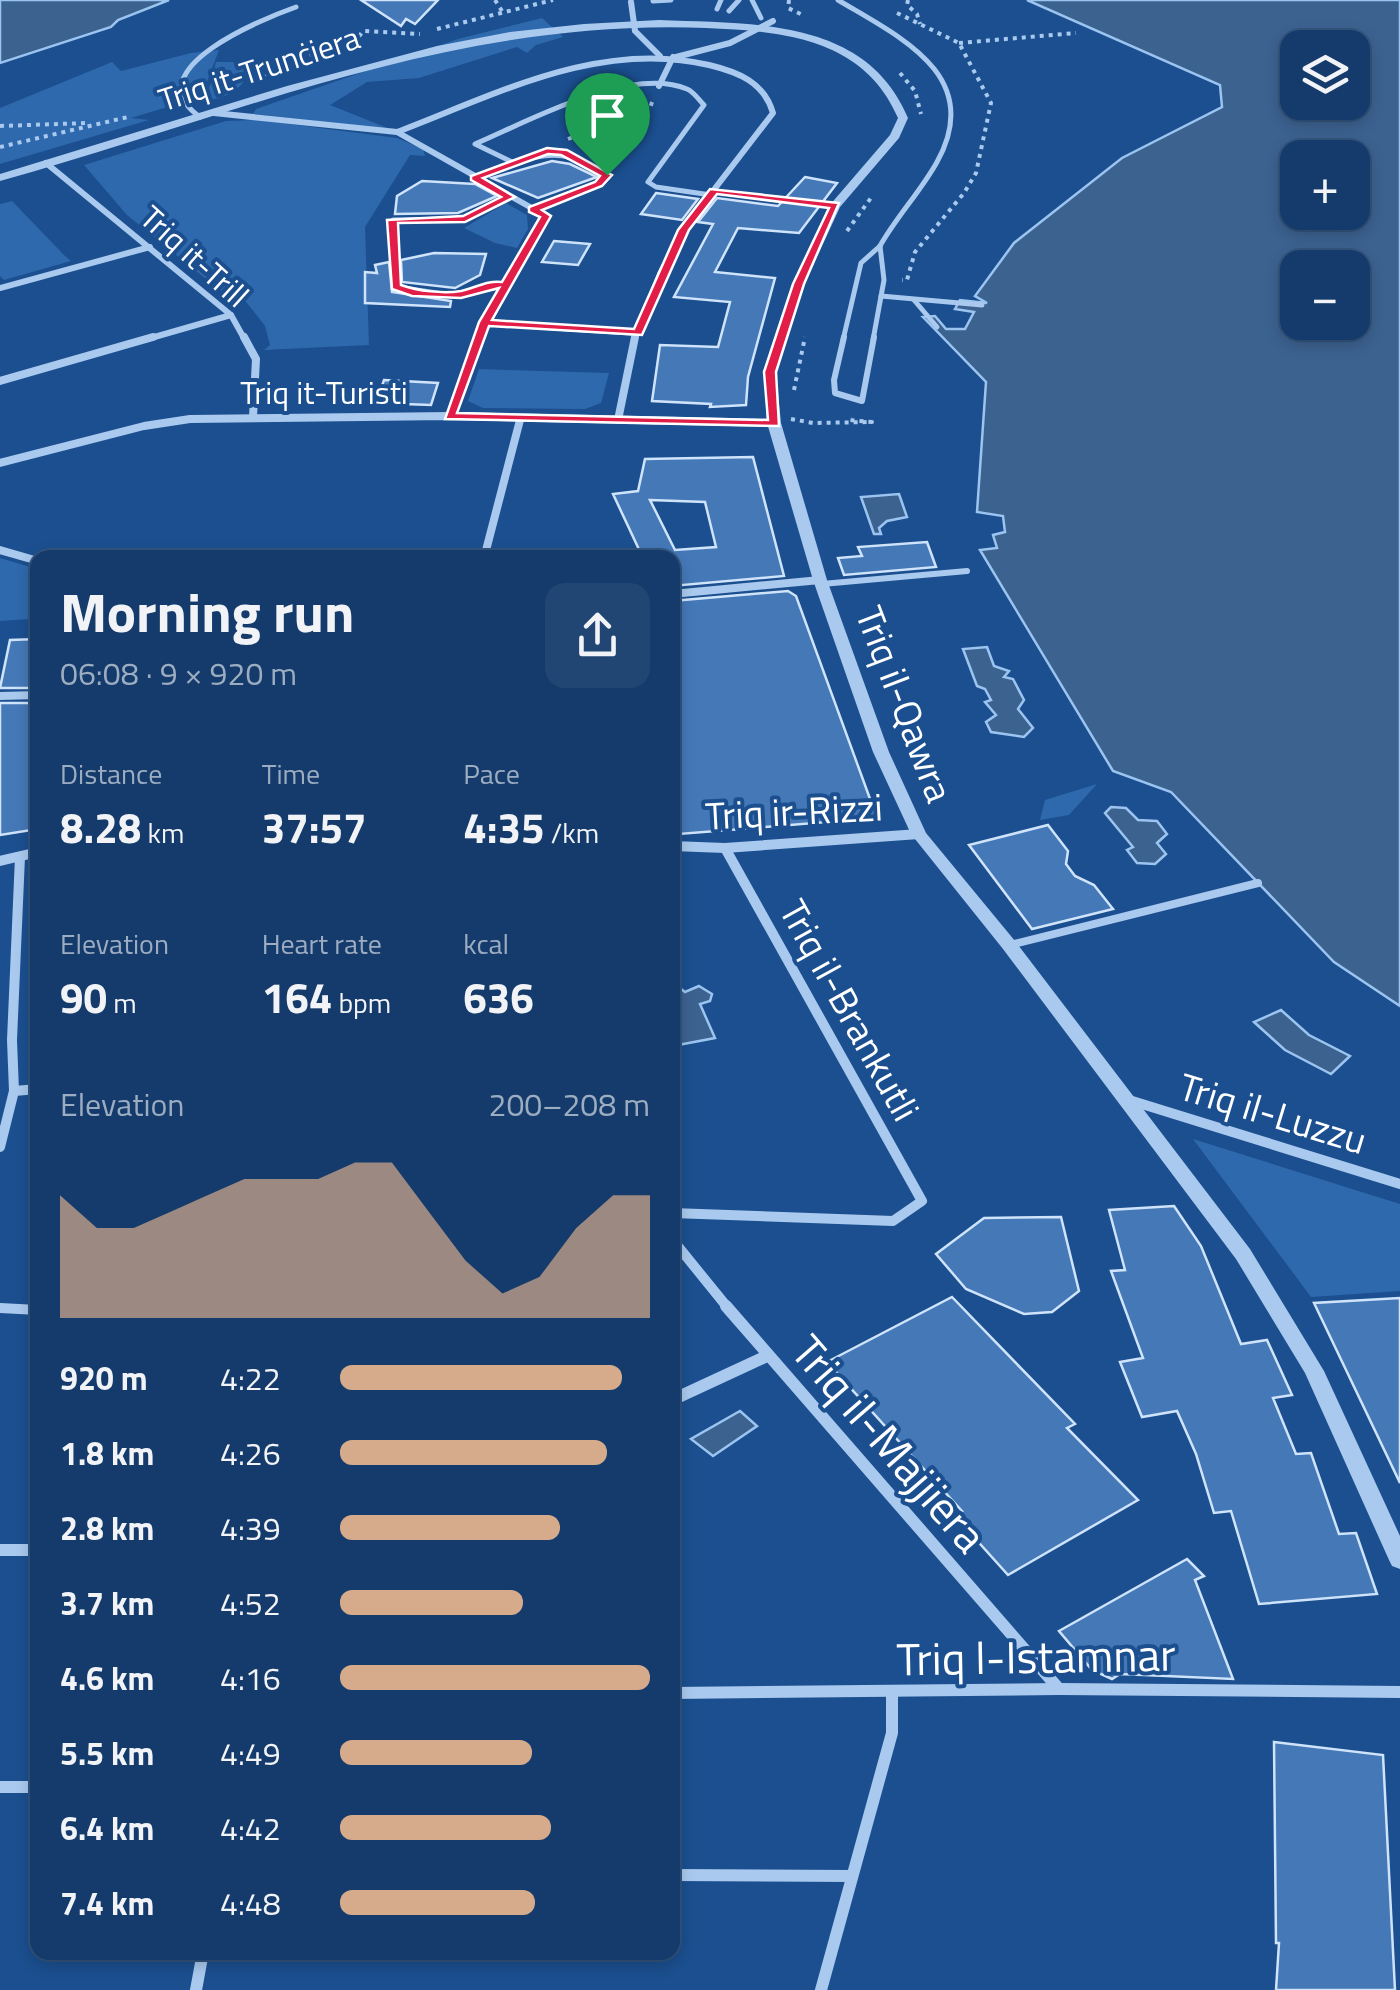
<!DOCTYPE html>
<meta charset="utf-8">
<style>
body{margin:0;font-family:"Titillium Web",sans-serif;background:#214673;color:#f1f3f6;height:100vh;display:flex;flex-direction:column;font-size:38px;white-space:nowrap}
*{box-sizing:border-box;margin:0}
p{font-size:32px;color:#9dadc1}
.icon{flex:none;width:55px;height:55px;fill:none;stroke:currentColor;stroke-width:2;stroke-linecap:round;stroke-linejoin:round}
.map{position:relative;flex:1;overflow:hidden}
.drawer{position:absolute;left:30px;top:550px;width:650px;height:1410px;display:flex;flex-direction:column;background:#143b6b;border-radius:20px;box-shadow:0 5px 15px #0003,0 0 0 2px #33557e}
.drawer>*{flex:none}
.buttons{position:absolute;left:1280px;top:30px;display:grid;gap:20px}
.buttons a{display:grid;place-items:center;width:90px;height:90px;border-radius:20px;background:#143b6b;box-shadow:0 5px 15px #0003,0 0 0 2px #33557e;font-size:50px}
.pin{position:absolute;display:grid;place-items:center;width:85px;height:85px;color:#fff;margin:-102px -42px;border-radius:50% 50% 50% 0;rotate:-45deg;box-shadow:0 0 10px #0007}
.pin .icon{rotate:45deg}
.round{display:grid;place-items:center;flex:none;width:105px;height:105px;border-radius:20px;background:#214673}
.headline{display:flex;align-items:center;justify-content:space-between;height:170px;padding:0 30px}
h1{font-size:55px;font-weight:700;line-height:75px}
.stats{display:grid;grid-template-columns:repeat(3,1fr);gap:15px;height:170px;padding:10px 30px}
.stats div{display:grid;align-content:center}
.stats b{font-size:42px;font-weight:700}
.stats small{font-size:28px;font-weight:400}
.stats p{font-size:28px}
.chart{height:280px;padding:20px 30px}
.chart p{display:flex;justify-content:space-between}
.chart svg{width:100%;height:180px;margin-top:10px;fill:#d6ab8b;opacity:.7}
ul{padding:0 30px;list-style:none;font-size:32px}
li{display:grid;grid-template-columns:160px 120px 1fr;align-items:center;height:75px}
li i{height:25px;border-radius:12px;background:#d6ab8b}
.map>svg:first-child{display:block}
.green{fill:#2e69ad}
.water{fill:#3c6290;stroke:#9cc4f0;stroke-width:2.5;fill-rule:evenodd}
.building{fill:#4478b7;stroke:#cfe3fa;stroke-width:2.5;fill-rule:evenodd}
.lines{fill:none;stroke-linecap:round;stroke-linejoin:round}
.path{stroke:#a9c9ee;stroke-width:4;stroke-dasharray:4 5;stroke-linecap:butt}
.service-far3{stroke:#a9c9ee;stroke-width:5}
.service-far2{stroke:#a9c9ee;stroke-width:6}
.service-far1{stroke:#a9c9ee;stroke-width:8}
.service{stroke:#a9c9ee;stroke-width:10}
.minor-far3{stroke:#a9c9ee;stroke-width:6}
.minor-far2{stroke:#a9c9ee;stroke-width:8}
.minor-far1{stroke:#a9c9ee;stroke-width:10}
.minor{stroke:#a9c9ee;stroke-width:12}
.tertiary{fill:#a9c9ee;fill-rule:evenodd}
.route{fill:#e11d48;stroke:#fff;stroke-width:2.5;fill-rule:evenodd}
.labels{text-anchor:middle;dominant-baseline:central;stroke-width:8;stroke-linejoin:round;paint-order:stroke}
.far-street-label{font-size:32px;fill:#fff;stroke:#1b4f8f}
.street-label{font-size:38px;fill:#fff;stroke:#1b4f8f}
.near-street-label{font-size:45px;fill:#fff;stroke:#1b4f8f}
</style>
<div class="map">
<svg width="1400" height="1990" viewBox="0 0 1400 1990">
<rect width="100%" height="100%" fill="#1b4f8f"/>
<g class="green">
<polygon points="542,18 563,37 536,45 527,53 517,47 419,78 367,82 330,105 390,129 253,114 256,109 458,39"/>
<polygon points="219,50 205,87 194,99 131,118 149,120 0,164 0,108 112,62 121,71 191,53"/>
<path d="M216,62h17l16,10c-8,21 -31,29 -52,29l13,-15z"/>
<polygon points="258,120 397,138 423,149 425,156 410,155 365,227 369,345 264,350 270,345 265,326 243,298 232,300 127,215 84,165 226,121"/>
<polygon points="12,201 64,255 71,261 4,280 0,276 0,204"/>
<polygon points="506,203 527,215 528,229 517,248 495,243 464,228"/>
<polygon points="479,369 609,373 601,403 585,409 483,408 468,401"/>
<polygon points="0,558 37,569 37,635 30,636 29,619 0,621"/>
<polygon points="1097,784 1069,815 1040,820 1045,800"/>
<polygon points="1193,1139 1400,1204 1400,1291 1311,1297"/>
</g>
<g class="water">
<polygon points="0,0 169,0 118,20 111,27 0,63"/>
<path d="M1027,0h373v1006l-66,-44 -163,-170 -58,-21 -133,-221 17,-2 -4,-13 12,-3 -2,-16 -26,-4 9,-130 -63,-65 12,-1 11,13h19l9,-17 -19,-3 5,-9 27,3 -12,-7 39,-53 108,-85 100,-51 -2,-22zM1298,48h54v54h-54zM1298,158h54v54h-54zM1298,268h54v54h-54z"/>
<polygon points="899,494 907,517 887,521 879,528 881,534 874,534 861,497"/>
<polygon points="987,647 994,666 1009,671 1004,677 1013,679 1024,700 1018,709 1033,728 1024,737 991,732 986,722 996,715 985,702 991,700 985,689 977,686 963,649"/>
<polygon points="1111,807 1126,808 1138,820 1157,821 1167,834 1157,843 1166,854 1155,864 1137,863 1127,850 1133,847 1105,813"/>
<polygon points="699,986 712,994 710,1001 700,1004 715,1038 678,1045 673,1029 673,994 680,988 685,992"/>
<polygon points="1281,1010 1309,1035 1350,1056 1331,1074 1285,1050 1254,1022"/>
<polygon points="740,1411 757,1426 713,1456 691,1439"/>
</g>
<g class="building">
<polygon points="361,0 438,0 415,24 406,19 401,26"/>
<polygon points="552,161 570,164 597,177 538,198 492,178"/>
<polygon points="805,177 837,183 799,233 738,228 715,272 775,278 748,377 746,405 710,407 711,404 652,401 660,345 718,347 730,302 674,297 713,224 698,222 717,198 778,206"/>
<polygon points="422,181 475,184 497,196 458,213 395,214 397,196"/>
<polygon points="656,193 698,199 682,220 641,214"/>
<polygon points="554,241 590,244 578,265 542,262"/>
<polygon points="434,253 486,254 480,275 455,288 402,282 401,260"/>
<polygon points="389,262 392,292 451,301 450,307 365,303 365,272 377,273 375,265"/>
<polygon points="384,380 438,383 431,405 376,403"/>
<path d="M753,457l31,119 -112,10v-28h-29l-30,-64 25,-3 7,-32zM650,500l55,2 11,45 -41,3z"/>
<polygon points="927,542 936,567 844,575 838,558 862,556 858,547"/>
<polygon points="788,591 796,596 877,818 679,834 672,761 672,601"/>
<polygon points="38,639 38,688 0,688 10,640"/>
<polygon points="0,703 38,703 38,829 0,835"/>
<polygon points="1048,825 1068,851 1066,864 1075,876 1094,885 1113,909 1032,929 969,845"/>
<polygon points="1174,1206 1201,1246 1241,1344 1267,1340 1292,1395 1273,1398 1296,1454 1311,1453 1339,1534 1356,1533 1377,1594 1259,1604 1231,1511 1214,1513 1196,1454 1177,1411 1142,1417 1120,1362 1143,1358 1111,1271 1125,1270 1109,1210"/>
<polygon points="1061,1217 1079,1291 1052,1312 1024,1314 966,1289 936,1254 984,1218"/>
<polygon points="952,1297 1075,1424 1067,1428 1138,1500 1008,1575 954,1515 962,1511 827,1362"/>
<polygon points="1400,1298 1400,1483 1314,1303"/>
<polygon points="1187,1559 1204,1576 1195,1580 1233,1679 1120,1674 1112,1679 1092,1670 1059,1631"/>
<polygon points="1274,1742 1383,1755 1395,1990 1276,1990 1279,1943 1276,1943"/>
</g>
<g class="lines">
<g class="path">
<polyline points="495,0 502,11"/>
<polyline points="789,0 788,8 805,16"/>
<polyline points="908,0 907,5 917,14 920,24"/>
<polyline points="897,13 959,43 991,103 976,173 964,193 915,252 907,280 902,280"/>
<polyline points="437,29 553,0"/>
<polyline points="959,43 1076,33"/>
<polyline points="900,73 915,91 921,114"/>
<polyline points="262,77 274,65 355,42 363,31 420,34"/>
<polyline points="0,126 87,123"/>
<polyline points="568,139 650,108 652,102"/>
<polyline points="0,147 128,117"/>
<polyline points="732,193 815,203"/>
<polyline points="847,231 873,195"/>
<polyline points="794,390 805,337"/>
<polyline points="791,419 813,423 872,422 849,420 851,417"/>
</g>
<g class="service-far3">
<polyline points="752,0 761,18"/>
<path d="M838,0c62,37 147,76 99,162 -16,29 -40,54 -57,84"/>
<polyline points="653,1 671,0"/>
<polyline points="717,9 721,0"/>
<polyline points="729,11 739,0"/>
<path d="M200,117c-67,-47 65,-99 96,-110"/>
<path d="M514,163c42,-14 55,-9 93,12l-8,9 -66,26"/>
<path d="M474,178l40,-15 -39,-19c52,-22 155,-79 212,-55 7,3 12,11 17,16l-56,77 8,5 55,8"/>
<polyline points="506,286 451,295 396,287 393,220 465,219 509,197"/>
<polyline points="881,296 982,305"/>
<polyline points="914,300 937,327"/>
<polyline points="843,340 861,263 880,246"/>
<polyline points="873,340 884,280 880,246"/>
</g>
<g class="service-far2">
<polyline points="844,337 834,380 835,393 862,401 874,337"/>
<polyline points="822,584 967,571"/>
</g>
<g class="service-far1">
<polyline points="1010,945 1258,883"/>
<polyline points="0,1308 6,1308"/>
</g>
<polyline class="service" points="0,1308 38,1310"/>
<g class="minor-far3">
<polyline points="631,2 635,31 660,56"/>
<polyline points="676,57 730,43 773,21"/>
<polyline points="659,86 673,57"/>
<polyline points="214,113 397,132 546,216 479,340"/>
<path d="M397,132c100,-38 203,-93 312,-67 29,7 55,17 64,48l-90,117 -23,44 -26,66"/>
<polyline points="46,163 231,315 245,340"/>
<polyline points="0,288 150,247"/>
<polyline points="485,323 638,333"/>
<polyline points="144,340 231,315"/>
</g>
<g class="minor-far2">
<polyline points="244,337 256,359 253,417"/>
<polyline points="0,381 153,337"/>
<polyline points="450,416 480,337"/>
<polyline points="618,420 635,337"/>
<polyline points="0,463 144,426 190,419 450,416 774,423"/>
<polyline points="0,550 38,561"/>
<polyline points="484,558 520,420"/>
<polyline points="672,594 820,580"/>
<polyline points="0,696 38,695"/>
</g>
<g class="minor-far1">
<polyline points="672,846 725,848 919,834"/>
<polyline points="0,861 38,852"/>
<polyline points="14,1091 38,1089"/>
<polyline points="1129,1100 1400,1184"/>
<polyline points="0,1147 14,1091 12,1040 20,857"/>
<polyline points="672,1213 893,1221 922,1201 725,848"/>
<polyline points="672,1239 728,1308"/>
</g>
<g class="minor">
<polyline points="726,1306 1059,1689"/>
<polyline points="672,1400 767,1356"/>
<polyline points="0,1550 38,1550"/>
<polyline points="672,1693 1059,1689 1400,1692"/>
<polyline points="0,1787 38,1787"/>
<polyline points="672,1875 852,1876"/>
<polyline points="196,1990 203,1952"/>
<polyline points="821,1990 892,1733 892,1693"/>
</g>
<path class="tertiary" d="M659,20c92,4 207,-3 249,98l-9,20 -59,69 -36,78 -28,87 5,51 46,157 62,172 37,81 89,108 235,308 74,122 76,165v33l-8,-3 -3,-6 -84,-187 -69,-114 -233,-310 -92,-115 -38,-82 -60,-172 -46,-157 -3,-51 28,-87 37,-79 61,-71 8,-17c-34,-80 -116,-87 -192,-90 -253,-10 -468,87 -706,153v-7l287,-88 150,-40 73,-14 74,-8z"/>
</g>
<path class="route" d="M547,148l20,2 45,25 -10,11 -60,24 9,6 -59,104 142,9 44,-99 32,-41 129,14 -35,81 -28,88 3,54 -334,-7 34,-97 20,-34 -38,10 -49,-2 -20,-7 -5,-69 76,-4 38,-19 -30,-17v-4zM548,154l13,1 39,21 -5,6 -66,25v5l11,5 -38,65c-16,-2 -26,6 -41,9 -18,3 -43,0 -60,-6l-3,-62 67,-1 50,-25 -32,-19zM717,194l112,14 -36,76 -29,88 4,48 -311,-7 32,-87 153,9 47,-105z"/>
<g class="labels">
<g class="far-street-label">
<text transform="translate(259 68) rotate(-18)">Triq it-Trunċiera</text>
<text transform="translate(195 256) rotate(42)">Triq it-Trill</text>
<text x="324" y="392">Triq it-Turisti</text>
</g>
<g class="street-label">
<text transform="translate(905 704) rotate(69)">Triq il-Qawra</text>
<text transform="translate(794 811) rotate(-3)">Triq ir-Rizzi</text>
<text transform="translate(850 1010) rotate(61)">Triq il-Brankutli</text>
<text transform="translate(1273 1113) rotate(17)">Triq il-Luzzu</text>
</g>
<g class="near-street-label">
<text transform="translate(890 1443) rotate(49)">Triq il-Majjiera</text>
<text transform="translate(1036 1656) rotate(-1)">Triq l-Istamnar</text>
</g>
</g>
</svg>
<div class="buttons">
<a><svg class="icon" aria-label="layers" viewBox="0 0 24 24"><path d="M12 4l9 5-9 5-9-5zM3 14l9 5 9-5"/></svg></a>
<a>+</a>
<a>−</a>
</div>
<div class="pin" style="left:607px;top:175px;background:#1e9e55"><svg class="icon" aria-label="arrive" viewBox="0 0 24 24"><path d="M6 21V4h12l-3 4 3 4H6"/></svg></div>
<section class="drawer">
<div class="headline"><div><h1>Morning run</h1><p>06:08 · 9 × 920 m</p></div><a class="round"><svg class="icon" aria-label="share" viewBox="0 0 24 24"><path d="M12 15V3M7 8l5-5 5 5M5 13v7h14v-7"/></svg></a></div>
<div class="stats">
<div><p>Distance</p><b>8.28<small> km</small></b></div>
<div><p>Time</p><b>37:57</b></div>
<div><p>Pace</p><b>4:35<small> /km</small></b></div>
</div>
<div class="stats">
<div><p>Elevation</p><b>90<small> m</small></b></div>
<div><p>Heart rate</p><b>164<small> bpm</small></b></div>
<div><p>kcal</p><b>636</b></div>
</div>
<div class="chart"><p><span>Elevation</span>200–208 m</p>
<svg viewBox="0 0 160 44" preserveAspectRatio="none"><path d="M0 44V14L10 22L20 22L30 18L40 14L50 10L60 10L70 10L80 6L90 6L100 18L110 30L120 38L130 34L140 22L150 14L160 14V44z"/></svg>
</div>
<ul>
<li><b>920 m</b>4:22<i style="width:91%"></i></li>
<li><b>1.8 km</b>4:26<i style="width:86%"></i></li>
<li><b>2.8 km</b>4:39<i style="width:71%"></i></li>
<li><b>3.7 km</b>4:52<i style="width:59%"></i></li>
<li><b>4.6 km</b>4:16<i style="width:100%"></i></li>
<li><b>5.5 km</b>4:49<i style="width:62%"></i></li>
<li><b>6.4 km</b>4:42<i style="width:68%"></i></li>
<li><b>7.4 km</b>4:48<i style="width:63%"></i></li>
</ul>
</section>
</div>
